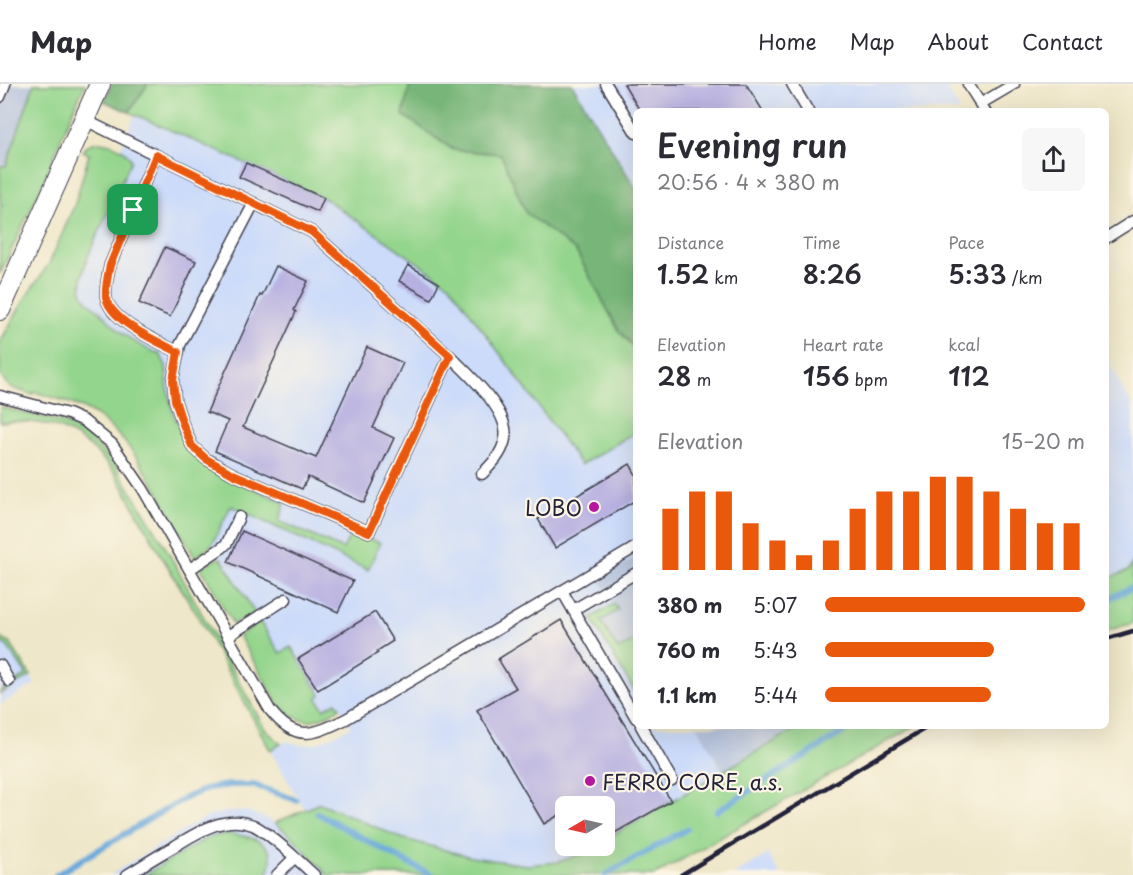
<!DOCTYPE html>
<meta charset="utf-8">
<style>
body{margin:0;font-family:"Playpen Sans",sans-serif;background:#f7f7f7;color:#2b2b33;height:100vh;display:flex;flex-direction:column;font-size:22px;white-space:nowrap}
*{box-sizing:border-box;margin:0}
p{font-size:20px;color:#7c7c81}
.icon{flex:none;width:33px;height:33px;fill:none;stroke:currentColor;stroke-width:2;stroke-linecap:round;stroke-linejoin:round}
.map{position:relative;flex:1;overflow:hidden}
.panel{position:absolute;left:633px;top:24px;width:476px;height:621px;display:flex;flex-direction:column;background:#fff;border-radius:9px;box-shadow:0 6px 24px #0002}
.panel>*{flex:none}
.needle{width:39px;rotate:261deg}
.buttons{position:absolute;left:555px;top:712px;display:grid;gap:12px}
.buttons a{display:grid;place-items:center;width:60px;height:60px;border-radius:9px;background:#fff;box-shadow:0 6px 24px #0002;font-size:30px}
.pin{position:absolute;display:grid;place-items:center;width:51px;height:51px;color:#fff;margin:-26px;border-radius:12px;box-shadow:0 3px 9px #0006}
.round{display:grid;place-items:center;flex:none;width:63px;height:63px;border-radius:9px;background:#f7f7f7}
.headline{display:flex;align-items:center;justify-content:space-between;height:102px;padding:0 24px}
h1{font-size:33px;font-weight:600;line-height:45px}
.stats{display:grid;grid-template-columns:repeat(3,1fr);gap:9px;height:102px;padding:6px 24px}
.stats div{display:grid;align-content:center}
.stats b{font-size:26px;font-weight:600}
.stats small{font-size:16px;font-weight:400}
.stats p{font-size:16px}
.chart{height:168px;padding:12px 24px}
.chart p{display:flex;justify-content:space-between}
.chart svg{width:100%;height:108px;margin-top:6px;stroke:#ea580c;stroke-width:6}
ul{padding:0 24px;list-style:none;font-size:20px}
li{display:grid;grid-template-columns:96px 72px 1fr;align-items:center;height:45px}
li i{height:15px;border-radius:8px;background:#ea580c}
header{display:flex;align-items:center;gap:36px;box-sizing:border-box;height:84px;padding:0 30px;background:#fff;border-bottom:2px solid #e1e1e2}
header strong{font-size:28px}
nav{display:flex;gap:33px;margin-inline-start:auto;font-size:21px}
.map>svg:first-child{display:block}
.built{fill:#ccdbfa;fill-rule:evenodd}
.industrial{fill:#b8c5de}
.green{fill:#94d58d;stroke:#5b7c64;stroke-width:1.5}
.forest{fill:#77b678;stroke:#4c6c5a;stroke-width:1.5}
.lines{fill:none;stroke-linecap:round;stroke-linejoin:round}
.stream{stroke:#69a9dc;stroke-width:6}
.building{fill:#b7b1e1}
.lane-casing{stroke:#414050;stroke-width:13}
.street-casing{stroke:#414050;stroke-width:22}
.lane{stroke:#fff;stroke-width:10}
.street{stroke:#fff;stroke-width:20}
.rail{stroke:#22223b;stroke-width:4.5}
.route-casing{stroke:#fff;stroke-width:12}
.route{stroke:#ea580c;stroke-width:8}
.poi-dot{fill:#b5179e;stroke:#fcf5e5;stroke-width:2}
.labels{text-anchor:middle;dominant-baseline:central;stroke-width:4.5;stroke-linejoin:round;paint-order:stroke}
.poi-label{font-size:21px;fill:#22223b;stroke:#fcf5e5;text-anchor:end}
</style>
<header>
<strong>Map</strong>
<nav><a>Home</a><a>Map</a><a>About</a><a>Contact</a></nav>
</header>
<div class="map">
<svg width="1133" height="791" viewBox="0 0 1133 791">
<rect width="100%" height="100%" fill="#fcf5e5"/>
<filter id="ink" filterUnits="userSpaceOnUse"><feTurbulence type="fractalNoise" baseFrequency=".0167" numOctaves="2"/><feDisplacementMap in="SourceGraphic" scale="12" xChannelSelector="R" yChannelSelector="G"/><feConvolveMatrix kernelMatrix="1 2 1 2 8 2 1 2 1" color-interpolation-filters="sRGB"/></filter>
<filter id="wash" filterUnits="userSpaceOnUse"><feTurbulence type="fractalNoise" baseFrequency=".008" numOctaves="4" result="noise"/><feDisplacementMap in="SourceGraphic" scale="24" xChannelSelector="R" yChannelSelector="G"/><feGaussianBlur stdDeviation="1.35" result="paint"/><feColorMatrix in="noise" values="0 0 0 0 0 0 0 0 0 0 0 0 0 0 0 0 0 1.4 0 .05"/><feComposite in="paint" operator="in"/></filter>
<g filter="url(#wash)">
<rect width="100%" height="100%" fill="#efe7c9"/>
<g class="built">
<polygon points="572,0 944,0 960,27 636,27 636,105"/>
<path d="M135,31l189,83 126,87 131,180 55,-33v125l-37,22 15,25 -23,14 45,76v32h61l26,45 -115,66 -2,9 -49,16 -30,3 -56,-8 -70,-19 -81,-35 -15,7 -35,-60 17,-9 14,4 14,-1 36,-17 -14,-25 -12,7 -8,-12 4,-2 -30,-48 -11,6 -222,-353zM566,723h38v39h-38z"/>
<polygon points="1106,275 1133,322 1133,478 1128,487 1106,495"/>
<polygon points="0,554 10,559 35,600 0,621"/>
<polygon points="245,727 261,732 275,739 293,754 328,791 110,791 193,740 211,731 226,728"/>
<polygon points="768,770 780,791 734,791"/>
</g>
<g class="industrial">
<polygon points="0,0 45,0 3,121 0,125"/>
<polygon points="636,473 636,610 591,534 614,520 599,495"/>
<polygon points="697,642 801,642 723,687"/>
</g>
<g class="green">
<polygon points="34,0 85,0 62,52 42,101 0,190 0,125 2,121 0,119 0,82 6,82"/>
<polygon points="148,0 410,0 403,31 453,66 501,70 526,129 576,167 619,247 636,265 636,348 581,381 450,201 324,114 129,28"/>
<path d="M99,58c12,1 29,7 32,19 -9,20 -18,40 -27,60 -8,19 -26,49 -22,70 2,11 15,16 21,23 16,19 34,32 57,40l6,12 2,25 5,22 12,28 12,17 23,15 65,30 -6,18 64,28 9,-17 28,11 -12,27 -137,-64 -19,38 -17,14c-11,-20 -23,-40 -34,-61 -18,-31 -35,-61 -66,-82 -19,-12 -40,-17 -61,-23l-1,3 -23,-8 -10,-11v-34l26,-45 23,-33 26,-60 14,-50 -6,-3c5,-7 8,-8 16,-9z"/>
<path d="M0,323l53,13 15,5 21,13 24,24 49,79 103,188 16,15 -11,6 -72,-134 -36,-59 -46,-82c-30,-41 -64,-58 -116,-53z"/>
<polygon points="221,474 255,529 233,540 201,484 213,476"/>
<polygon points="1133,478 1133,539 1106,547 1106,495 1128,487"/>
<polygon points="614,520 618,526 601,537 618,566 636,556 636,610 591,534"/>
<path d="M260,538l20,31 11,-6 30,48 -4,3 7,11 12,-7 4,6c-29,16 -39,20 -63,-6l-38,-66z"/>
<polygon points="0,554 10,559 31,592 0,610 0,607 25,592 26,590 7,562 0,558"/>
<polygon points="801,642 915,642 655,791 328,791 293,754 275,739 320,719 401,754 471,773 527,781 558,778 606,762 608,754"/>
<path d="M228,750c26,2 53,9 39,41h-123l65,-38z"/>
</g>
<g class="forest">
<polygon points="112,0 148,0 129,28 104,17"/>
<polygon points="410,0 572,0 636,105 636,265 619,247 576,167 526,129 501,70 454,66 403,31"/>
</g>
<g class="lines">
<g class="stream">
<polyline points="1106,516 1133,503"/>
<polyline points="717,727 853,642"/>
<polyline points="317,729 404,777 432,791"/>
<polyline points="56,791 185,714 209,704 229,701 254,701 296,716"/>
<polyline points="605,791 687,745"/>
</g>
</g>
<g id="blocks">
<g class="building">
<polygon points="624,0 746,0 763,27 640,27"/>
<polygon points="246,79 324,114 318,128 239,93"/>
<polygon points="165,163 196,177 170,233 139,219"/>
<polygon points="408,181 439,199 431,215 399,197"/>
<polygon points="276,182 308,197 294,226 296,228 243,343 316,374 367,263 403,279 373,344 394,354 364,419 308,393 302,405 215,367 228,337 207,328 260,211 262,212"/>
<polygon points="630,380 636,391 636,416 555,464 538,435"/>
<polygon points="242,447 353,497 338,528 228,478"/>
<polygon points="375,528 393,557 377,567 378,569 318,606 298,575"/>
<polygon points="561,536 671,717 604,755 604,723 589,723 585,716 573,723 566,723 566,727 544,740 477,626 516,604 498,575"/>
</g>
</g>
</g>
<g filter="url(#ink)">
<use href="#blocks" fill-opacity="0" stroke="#414050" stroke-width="1.5"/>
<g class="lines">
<defs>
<g id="lane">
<polyline points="606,0 636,49"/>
<polyline points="792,0 808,27"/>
<polyline points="968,0 985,27"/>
<polyline points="0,13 5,0"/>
<polyline points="980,20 1014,0"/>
<polyline points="85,36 312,148 450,272 369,448 233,390 206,375 192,362 182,338 175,316 173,295 180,261 254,119"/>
<path d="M156,71l-46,110c-2,10 -5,21 -4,32 4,24 52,45 72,55"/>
<polyline points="1106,154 1133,137"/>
<path d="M450,272c18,18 61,56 55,83 -3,15 -13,25 -23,35"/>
<path d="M0,312l68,18 16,7 28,23 31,45 127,221c26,33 43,25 76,9l290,-172"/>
<polyline points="190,485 223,463 227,459 239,433"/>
<polyline points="562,507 636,634"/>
<polyline points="573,526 636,489"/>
<polyline points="228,552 286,515"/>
<polyline points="0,581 9,597"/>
<polyline points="641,642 672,696"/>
<path d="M127,791c16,-10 32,-20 48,-29 23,-14 50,-32 78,-21 17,8 46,36 61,50"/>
<polyline points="277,791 294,774"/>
</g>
<polyline id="street" points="0,226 100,0"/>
</defs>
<use href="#lane" class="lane-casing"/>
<use href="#street" class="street-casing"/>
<use href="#lane" class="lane"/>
<use href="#street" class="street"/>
<g class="rail">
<polyline points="1106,555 1133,547"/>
<polyline points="681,791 929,642"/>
</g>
</g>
</g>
<g class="lines" filter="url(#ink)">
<defs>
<path id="route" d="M156,71l156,77 138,124 -81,176 -136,-58 -27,-15 -14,-13 -10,-24 -7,-22 -2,-20 5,-28c-20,-10 -68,-31 -72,-55 -1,-11 2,-22 4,-32z"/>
</defs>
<use href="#route" class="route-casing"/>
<use href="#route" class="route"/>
</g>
<g class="poi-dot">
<circle cx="594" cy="423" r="6"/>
<circle cx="590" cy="697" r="6"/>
</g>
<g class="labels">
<g class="poi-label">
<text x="582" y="423">LOBO</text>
<text x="602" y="697" text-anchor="start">FERRO CORE, a.s.</text>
</g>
</g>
</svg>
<div class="buttons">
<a><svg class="needle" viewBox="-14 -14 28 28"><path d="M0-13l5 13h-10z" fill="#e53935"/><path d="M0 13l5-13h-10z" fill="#7c7c81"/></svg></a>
</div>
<div class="pin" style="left:133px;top:126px;background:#1e9e55"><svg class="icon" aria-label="arrive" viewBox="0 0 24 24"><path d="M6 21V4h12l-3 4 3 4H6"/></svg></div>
<section class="panel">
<div class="headline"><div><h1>Evening run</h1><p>20:56 · 4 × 380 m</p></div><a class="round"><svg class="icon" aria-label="share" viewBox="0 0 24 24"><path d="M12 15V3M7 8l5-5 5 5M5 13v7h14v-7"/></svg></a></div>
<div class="stats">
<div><p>Distance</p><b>1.52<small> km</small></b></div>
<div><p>Time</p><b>8:26</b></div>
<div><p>Pace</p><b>5:33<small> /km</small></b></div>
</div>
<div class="stats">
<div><p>Elevation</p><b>28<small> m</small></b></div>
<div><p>Heart rate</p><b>156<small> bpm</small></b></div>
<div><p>kcal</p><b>112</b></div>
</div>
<div class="chart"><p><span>Elevation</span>15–20 m</p>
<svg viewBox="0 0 160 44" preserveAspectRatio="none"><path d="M5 44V19M15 44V12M25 44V12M35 44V25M45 44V32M55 44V38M65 44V32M75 44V19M85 44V12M95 44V12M105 44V6M115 44V6M125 44V12M135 44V19M145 44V25M155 44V25"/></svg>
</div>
<ul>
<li><b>380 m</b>5:07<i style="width:100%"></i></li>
<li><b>760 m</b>5:43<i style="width:65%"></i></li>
<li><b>1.1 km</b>5:44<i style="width:64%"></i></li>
</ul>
</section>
</div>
